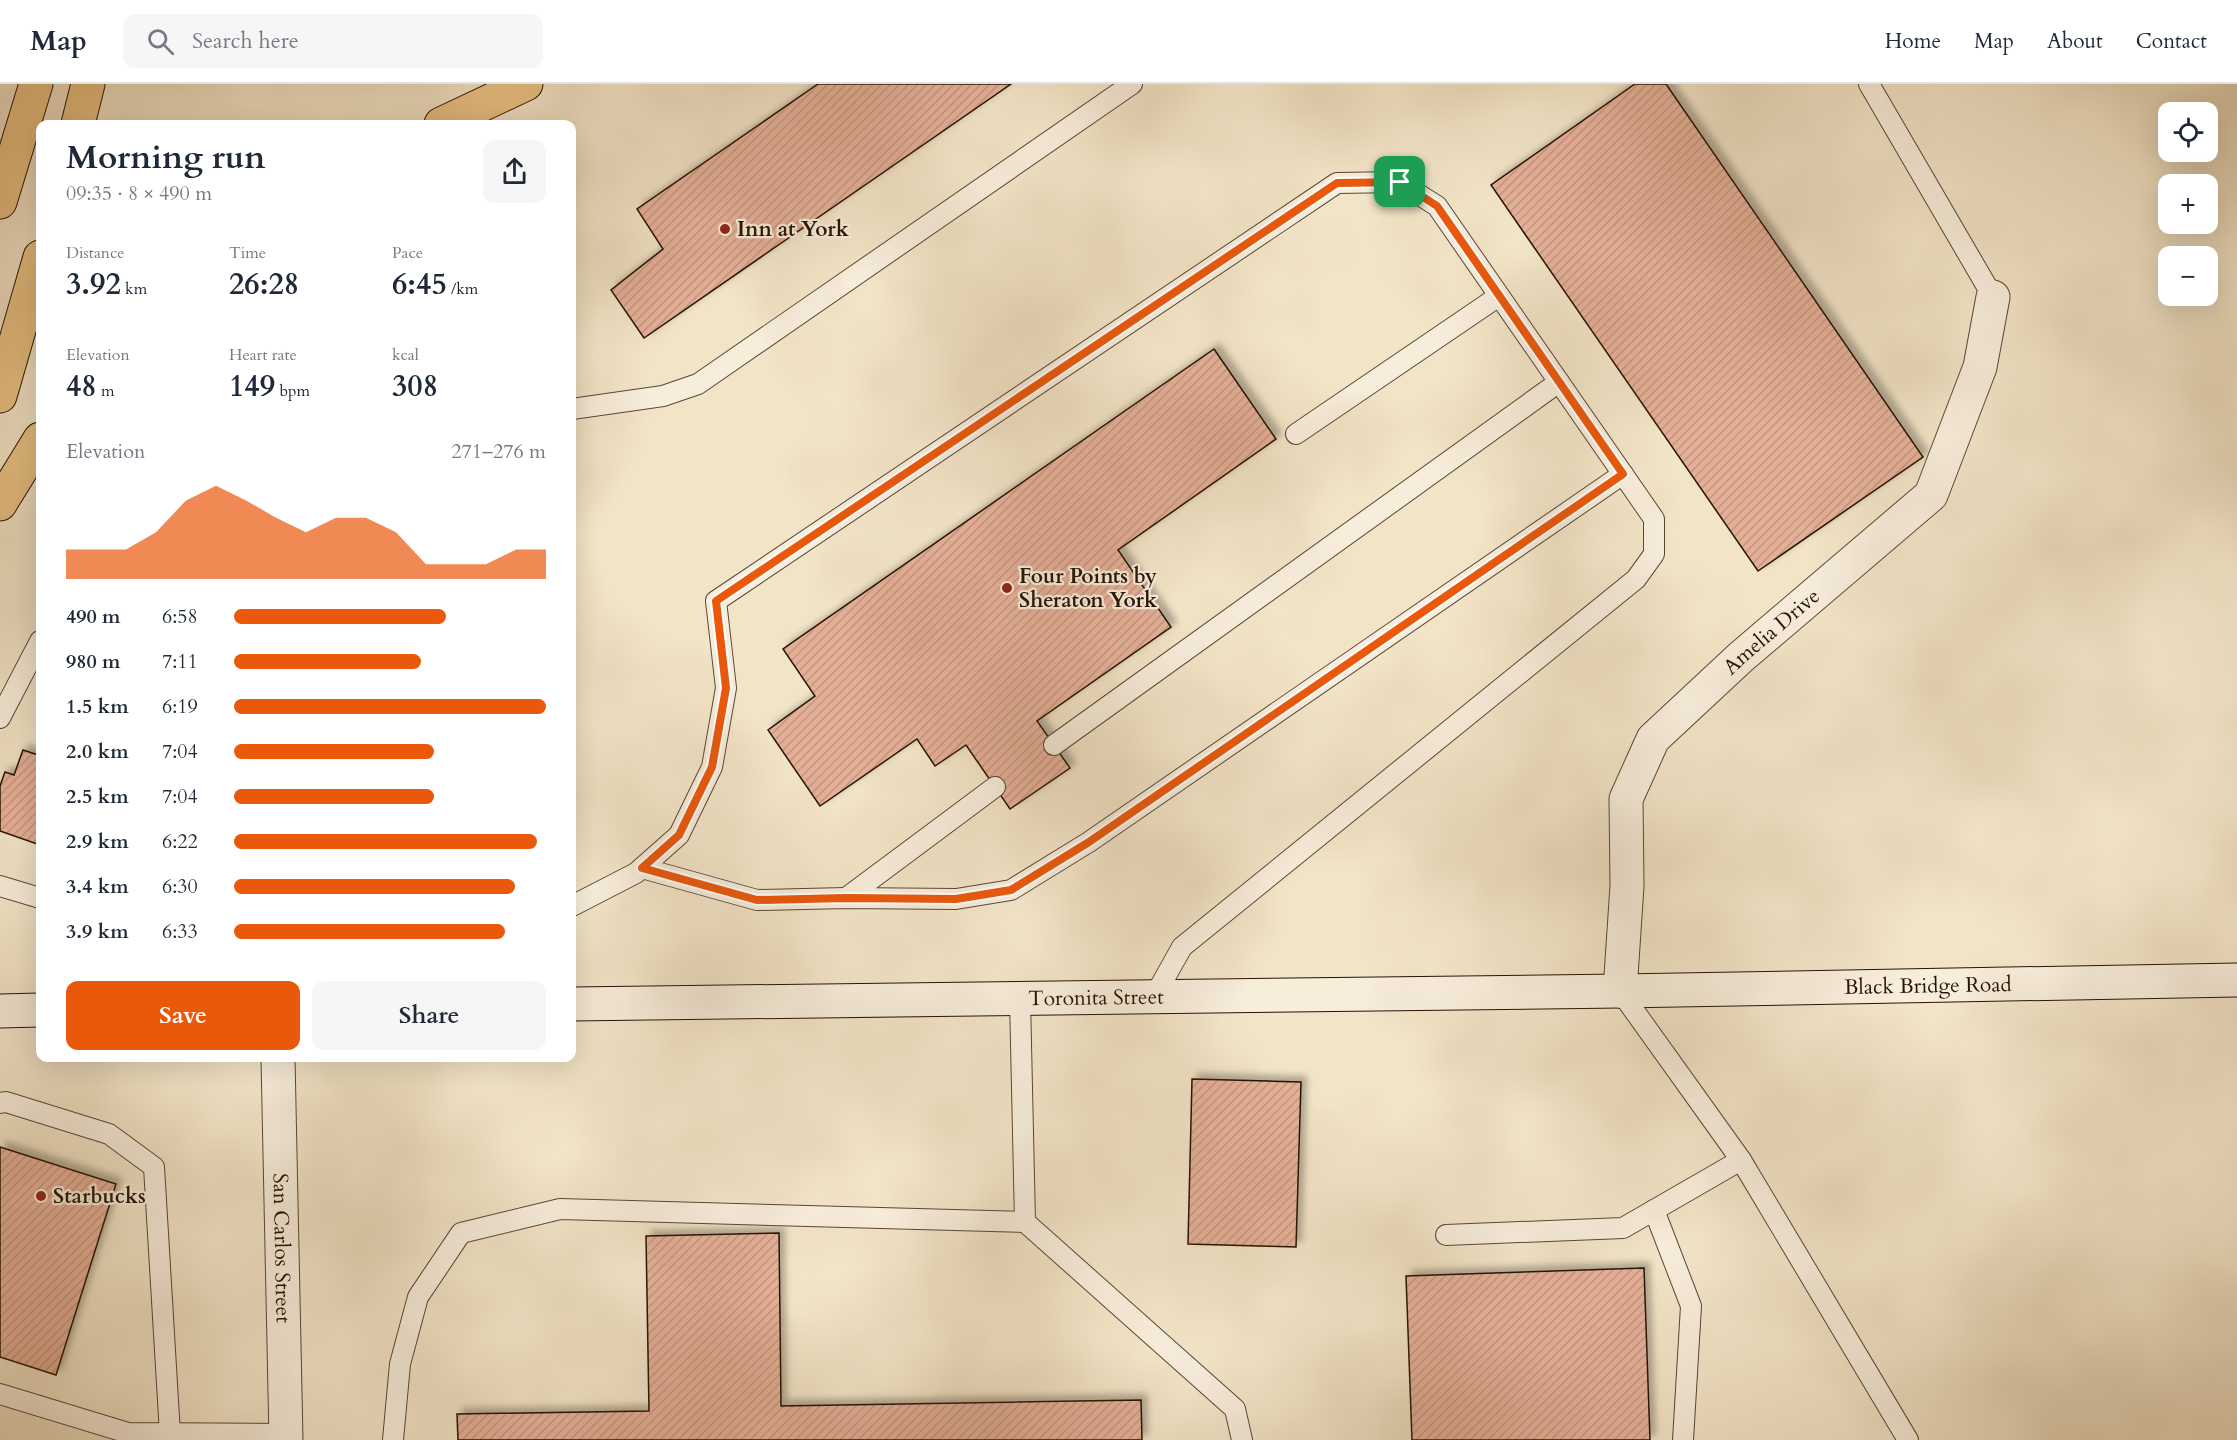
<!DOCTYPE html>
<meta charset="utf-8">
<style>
body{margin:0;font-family:Cardo,serif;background:#f6f6f7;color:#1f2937;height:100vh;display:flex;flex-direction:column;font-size:22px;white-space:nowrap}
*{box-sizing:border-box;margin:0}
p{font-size:20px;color:#747a83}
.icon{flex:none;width:33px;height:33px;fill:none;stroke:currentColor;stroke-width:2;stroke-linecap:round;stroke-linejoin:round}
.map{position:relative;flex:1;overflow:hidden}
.sheet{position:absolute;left:36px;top:36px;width:540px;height:942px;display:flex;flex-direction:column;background:#fff;border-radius:12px;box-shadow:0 6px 24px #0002}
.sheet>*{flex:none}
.buttons{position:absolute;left:2158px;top:18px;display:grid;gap:12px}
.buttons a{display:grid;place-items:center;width:60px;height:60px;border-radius:12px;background:#fff;box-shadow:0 6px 24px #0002;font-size:30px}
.pin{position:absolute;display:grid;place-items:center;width:51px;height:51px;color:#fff;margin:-26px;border-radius:12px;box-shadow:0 3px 9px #0006}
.round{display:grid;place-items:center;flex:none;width:63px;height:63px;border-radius:12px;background:#f6f6f7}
.headline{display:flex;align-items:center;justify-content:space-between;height:102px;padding:0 30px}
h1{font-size:33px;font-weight:700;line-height:45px}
.figures{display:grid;grid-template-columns:repeat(3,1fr);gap:9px;height:102px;padding:6px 30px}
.figures div{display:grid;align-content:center}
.figures b{font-size:30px;font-weight:700}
.figures small{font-size:16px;font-weight:400}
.figures p{font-size:16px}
.chart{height:168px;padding:12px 30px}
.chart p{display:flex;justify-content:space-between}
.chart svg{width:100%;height:108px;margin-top:6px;fill:#ea580c;opacity:.7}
.action{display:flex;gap:12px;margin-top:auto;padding:12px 30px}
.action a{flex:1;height:69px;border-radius:12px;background:#ea580c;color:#fff;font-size:24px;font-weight:700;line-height:69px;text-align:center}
.action a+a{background:#f6f6f7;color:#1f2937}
ul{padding:0 30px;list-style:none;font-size:20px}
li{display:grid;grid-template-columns:96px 72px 1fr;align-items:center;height:45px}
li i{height:15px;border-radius:8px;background:#ea580c}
header{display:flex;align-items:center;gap:36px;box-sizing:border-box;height:84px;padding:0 30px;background:#fff;border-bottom:2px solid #e0e1e3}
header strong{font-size:28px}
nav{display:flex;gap:33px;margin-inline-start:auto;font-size:21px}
.search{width:420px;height:54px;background:#f6f6f7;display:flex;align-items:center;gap:15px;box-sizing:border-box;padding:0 21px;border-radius:12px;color:#747a83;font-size:22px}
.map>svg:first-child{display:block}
.building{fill:url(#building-hatch);stroke:#271204;stroke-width:1.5;filter:url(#shadow)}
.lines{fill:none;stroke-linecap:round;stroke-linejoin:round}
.lane-casing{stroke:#5a4635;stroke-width:22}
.street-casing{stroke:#5a4635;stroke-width:35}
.secondary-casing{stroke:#271204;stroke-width:35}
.highway-casing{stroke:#271204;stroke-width:35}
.lane{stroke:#f7eddb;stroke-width:20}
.street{stroke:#f7eddb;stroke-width:33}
.secondary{stroke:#f7eddb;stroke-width:33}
.highway{stroke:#e9c284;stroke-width:33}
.route-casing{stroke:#fff;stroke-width:12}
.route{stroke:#ea580c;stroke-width:8}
.poi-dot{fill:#8f2418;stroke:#f7eddb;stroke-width:2}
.labels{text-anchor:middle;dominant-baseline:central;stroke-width:4.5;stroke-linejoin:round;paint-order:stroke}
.poi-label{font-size:21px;font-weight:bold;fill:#271204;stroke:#f7eddb;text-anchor:start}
.street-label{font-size:21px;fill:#271204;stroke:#f7eddb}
</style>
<header>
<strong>Map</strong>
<div class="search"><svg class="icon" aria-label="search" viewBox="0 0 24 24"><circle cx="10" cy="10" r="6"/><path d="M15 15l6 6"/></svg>Search here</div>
<nav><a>Home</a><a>Map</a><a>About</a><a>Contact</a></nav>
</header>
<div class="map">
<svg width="2237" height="1356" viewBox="0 0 2237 1356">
<defs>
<pattern id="building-hatch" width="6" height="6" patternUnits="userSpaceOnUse" patternTransform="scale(1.5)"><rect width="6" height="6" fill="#e4af97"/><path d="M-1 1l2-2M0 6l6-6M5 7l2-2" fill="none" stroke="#c49680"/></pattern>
<filter id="shadow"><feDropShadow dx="5.5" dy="-5.5" stdDeviation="3" flood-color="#0004"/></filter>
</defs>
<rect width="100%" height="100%" fill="#f2e4c7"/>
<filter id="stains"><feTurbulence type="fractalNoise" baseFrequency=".00333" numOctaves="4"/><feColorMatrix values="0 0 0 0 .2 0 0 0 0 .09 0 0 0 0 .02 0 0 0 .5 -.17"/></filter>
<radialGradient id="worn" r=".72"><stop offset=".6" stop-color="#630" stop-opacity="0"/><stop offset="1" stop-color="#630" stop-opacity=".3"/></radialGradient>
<g class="building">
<polygon points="818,0 1011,0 644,254 611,206 663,165 637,125"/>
<polygon points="1635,0 1666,0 1923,373 1758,487 1491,101"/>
<polygon points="1214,265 1276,355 1118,466 1171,543 1037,637 1070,684 1010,725 966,661 935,682 917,655 820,722 768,646 815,612 783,565"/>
<polygon points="40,663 40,761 0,747 0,702 5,688 14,691 23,666 38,671"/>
<polygon points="1192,995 1301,998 1296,1163 1188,1160"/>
<polygon points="0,1063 116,1100 56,1291 0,1273"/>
<polygon points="779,1149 781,1322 1141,1316 1142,1356 458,1356 457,1330 649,1327 646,1152"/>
<polygon points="1644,1184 1650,1356 1412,1356 1406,1192"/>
</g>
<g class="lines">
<defs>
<g id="lane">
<polyline points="1869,0 1993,213"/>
<polyline points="572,325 663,312 698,300 1132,0"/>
<polyline points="1296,350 1499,212"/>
<polyline points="0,634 40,557"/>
<polyline points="1054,661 1559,298"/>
<polyline points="642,784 757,816 846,814 956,815 1011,806 1089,758 1623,390"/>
<polyline points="0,802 40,814"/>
<polyline points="846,814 995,703"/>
<polyline points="572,822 636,789 679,751 712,683 726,604 716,517 1337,99 1399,98 1437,122 1654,435 1654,470 1636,495 1182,863 1154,913"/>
<polyline points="1620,907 1741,1076 1908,1356"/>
<polyline points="1020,915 1025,1138 1235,1325 1242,1356"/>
<polyline points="0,1019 6,1018 109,1050 154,1083 170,1350"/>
<polyline points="1654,1126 1691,1222 1683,1356"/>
<polyline points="1446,1151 1623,1144 1741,1076"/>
<polyline points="0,1310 128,1349 286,1350"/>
<polyline points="393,1356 400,1280 418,1213 461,1149 560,1125 1025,1138"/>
</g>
<g id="street">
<path id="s1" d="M1620,907l7,-105 -1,-87 27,-60 88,-82 190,-162 49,-128 13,-70"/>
<path id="s2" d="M278,974l8,382"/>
</g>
<g id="secondary">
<path id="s3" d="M572,920l1048,-13 617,-11"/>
<polyline points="0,927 40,926"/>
</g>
<g id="highway">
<polyline points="78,40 88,0"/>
<polyline points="441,40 526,0"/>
<polyline points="0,118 36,0"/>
<polyline points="0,312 40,173"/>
<polyline points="0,420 40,355"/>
</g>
</defs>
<use href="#lane" class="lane-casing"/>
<use href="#street" class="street-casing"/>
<use href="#secondary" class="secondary-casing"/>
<use href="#highway" class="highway-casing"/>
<use href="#lane" class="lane"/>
<use href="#street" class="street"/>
<use href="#secondary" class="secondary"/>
<use href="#highway" class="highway"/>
</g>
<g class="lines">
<defs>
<polygon id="route" points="1400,98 1437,122 1623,390 1089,758 1011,806 956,815 846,814 757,816 642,784 679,751 712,683 726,604 716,517 1337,99"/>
</defs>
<use href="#route" class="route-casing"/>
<use href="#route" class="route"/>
</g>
<g class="poi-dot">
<circle cx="725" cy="145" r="6"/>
<circle cx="1007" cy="504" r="6"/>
<circle cx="41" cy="1112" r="6"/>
</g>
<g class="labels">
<g class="poi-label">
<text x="737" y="145">Inn at York</text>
<text x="1019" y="492">Four Points by<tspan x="1019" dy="24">Sheraton York</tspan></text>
<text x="53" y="1112">Starbucks</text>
</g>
<g class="street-label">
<text stroke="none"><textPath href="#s1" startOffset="418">Amelia Drive</textPath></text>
<text stroke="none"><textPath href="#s3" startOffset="1356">Black Bridge Road</textPath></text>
<text stroke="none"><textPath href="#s3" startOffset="524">Toronita Street</textPath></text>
<text stroke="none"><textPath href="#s2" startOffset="190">San Carlos Street</textPath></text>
</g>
</g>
<rect width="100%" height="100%" filter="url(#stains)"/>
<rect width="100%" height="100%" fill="url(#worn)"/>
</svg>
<div class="buttons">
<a><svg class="icon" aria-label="locate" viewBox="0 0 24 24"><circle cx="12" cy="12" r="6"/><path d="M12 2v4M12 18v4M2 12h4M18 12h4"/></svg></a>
<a>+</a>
<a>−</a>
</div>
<div class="pin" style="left:1400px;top:98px;background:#1e9e55"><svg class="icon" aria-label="arrive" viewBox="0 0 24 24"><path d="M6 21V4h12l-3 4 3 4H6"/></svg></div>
<section class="sheet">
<div class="headline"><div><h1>Morning run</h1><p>09:35 · 8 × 490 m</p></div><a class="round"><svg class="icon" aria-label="share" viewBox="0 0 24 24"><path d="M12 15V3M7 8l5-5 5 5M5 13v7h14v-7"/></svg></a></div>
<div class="figures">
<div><p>Distance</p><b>3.92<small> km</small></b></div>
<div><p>Time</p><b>26:28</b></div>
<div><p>Pace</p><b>6:45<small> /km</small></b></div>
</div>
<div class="figures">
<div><p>Elevation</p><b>48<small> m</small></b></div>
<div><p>Heart rate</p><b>149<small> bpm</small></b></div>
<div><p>kcal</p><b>308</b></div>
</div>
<div class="chart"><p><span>Elevation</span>271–276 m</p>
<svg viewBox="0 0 160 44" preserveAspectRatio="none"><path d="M0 44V32L10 32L20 32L30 25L40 12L50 6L60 12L70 19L80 25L90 19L100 19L110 25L120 38L130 38L140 38L150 32L160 32V44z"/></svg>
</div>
<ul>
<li><b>490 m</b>6:58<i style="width:68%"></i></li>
<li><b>980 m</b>7:11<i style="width:60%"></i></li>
<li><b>1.5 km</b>6:19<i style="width:100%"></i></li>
<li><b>2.0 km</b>7:04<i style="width:64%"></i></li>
<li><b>2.5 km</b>7:04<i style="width:64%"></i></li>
<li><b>2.9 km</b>6:22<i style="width:97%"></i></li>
<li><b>3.4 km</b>6:30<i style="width:90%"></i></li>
<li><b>3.9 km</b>6:33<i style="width:87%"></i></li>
</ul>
<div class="action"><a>Save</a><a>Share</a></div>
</section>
</div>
